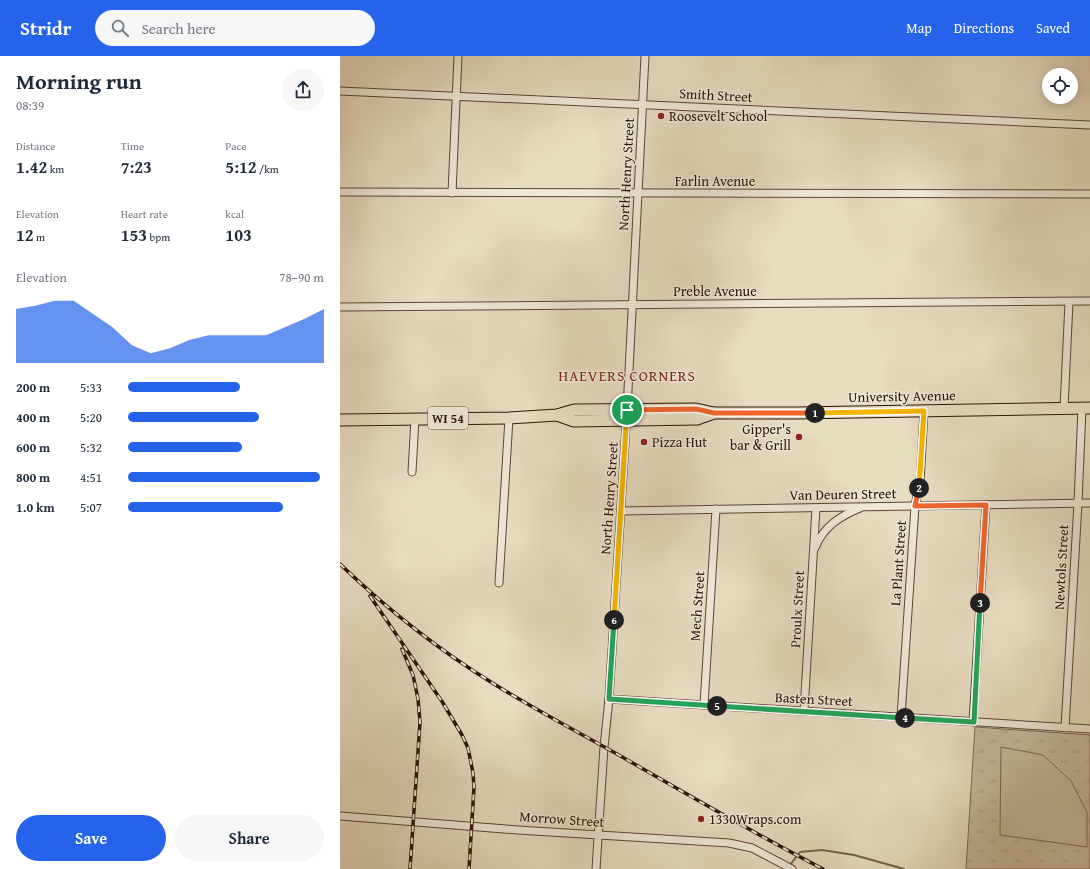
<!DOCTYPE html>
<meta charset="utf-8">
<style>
body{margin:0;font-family:"Gentium Book Plus",serif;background:#f6f6f7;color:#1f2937;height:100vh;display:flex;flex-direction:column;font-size:15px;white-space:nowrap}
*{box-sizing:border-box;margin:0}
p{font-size:13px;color:#747a83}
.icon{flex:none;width:22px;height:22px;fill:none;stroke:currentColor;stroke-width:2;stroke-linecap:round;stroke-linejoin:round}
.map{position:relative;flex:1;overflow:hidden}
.drawer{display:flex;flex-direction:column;background:#fff;width:340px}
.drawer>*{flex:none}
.tools{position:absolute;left:702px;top:12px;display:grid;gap:8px}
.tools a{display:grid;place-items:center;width:36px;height:36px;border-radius:50%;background:#fff;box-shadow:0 2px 10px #0003;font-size:20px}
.pin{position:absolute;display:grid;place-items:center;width:34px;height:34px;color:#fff;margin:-17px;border:2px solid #fff;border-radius:50%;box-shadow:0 1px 4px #0007}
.km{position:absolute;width:20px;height:20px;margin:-10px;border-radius:50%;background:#222;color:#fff;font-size:11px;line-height:20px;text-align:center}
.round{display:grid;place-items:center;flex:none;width:42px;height:42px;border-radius:21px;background:#f6f6f7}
.headline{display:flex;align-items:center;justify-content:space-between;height:68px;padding:0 16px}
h1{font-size:22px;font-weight:600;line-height:30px}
.metrics{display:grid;grid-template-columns:repeat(3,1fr);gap:6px;height:68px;padding:4px 16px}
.metrics div{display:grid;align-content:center}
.metrics b{font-size:17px;font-weight:600}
.metrics small{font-size:11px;font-weight:400}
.metrics p{font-size:11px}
.chart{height:112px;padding:8px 16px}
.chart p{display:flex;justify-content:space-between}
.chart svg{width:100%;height:72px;margin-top:4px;fill:#2563eb;opacity:.7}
.primary-button{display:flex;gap:8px;margin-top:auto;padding:8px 16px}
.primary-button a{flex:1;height:46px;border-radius:24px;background:#2563eb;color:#fff;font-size:16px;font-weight:600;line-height:46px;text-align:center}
.primary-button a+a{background:#f6f6f7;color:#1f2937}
ul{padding:0 16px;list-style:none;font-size:13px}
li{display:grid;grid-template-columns:64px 48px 1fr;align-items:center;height:30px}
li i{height:10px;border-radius:5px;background:#2563eb}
header{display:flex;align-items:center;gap:24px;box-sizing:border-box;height:56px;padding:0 20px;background:#2563eb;color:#fff}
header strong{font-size:19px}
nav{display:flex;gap:22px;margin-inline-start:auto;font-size:14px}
.search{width:280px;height:36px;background:#f6f6f7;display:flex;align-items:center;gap:10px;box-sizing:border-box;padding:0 14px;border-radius:22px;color:#747a83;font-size:15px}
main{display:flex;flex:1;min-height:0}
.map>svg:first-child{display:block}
.grass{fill:url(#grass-tufts);stroke:#7a6654}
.pitch{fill:#c7b9a1;stroke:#7a6654}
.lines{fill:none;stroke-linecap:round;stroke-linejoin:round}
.stream{stroke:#766251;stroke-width:2}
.minor-casing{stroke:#5b4536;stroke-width:9}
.primary-casing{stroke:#2c1308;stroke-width:13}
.minor{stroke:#efe8d6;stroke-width:7}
.primary{stroke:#e7dbc0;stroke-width:11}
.rail-casing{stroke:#2c1308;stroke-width:3.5}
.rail{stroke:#efe8d6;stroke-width:2;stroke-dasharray:6;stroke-linecap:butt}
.split-1-casing{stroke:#fff;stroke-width:8}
.split-2-casing{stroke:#fff;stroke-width:8}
.split-3-casing{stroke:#fff;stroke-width:8}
.split-4-casing{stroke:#fff;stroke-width:8}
.split-5-casing{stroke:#fff;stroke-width:8}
.split-6-casing{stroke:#fff;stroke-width:8}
.split-7-casing{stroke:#fff;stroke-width:8}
.split-1{stroke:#f0652b;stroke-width:5}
.split-2{stroke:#f5b400;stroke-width:5}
.split-3{stroke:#f0652b;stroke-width:5}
.split-4{stroke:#22a559;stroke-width:5}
.split-5{stroke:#22a559;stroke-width:5}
.split-6{stroke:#22a559;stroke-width:5}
.split-7{stroke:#f5b400;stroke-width:5}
.poi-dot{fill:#8f2418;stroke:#efe8d6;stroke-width:1.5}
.labels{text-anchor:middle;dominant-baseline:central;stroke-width:3;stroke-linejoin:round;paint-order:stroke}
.shield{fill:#efe8d6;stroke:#665346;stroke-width:1}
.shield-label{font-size:13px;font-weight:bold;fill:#2c1308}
.street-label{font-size:14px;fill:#2c1308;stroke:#efe8d6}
.poi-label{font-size:14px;fill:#2c1308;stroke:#efe8d6;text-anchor:start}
.neighbourhood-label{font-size:15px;letter-spacing:1px;fill:#7a1f14;stroke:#efe8d6}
</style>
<header>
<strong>Stridr</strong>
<div class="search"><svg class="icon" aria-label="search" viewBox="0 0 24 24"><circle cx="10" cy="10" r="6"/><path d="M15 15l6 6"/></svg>Search here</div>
<nav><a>Map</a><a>Directions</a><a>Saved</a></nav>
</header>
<main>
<section class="drawer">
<div class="headline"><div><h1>Morning run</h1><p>08:39</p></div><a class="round"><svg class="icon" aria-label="share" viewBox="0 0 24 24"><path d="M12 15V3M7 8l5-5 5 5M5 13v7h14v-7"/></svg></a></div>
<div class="metrics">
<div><p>Distance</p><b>1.42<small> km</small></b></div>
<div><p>Time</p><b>7:23</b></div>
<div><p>Pace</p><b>5:12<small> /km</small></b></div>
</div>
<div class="metrics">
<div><p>Elevation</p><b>12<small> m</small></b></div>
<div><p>Heart rate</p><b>153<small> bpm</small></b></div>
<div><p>kcal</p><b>103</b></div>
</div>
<div class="chart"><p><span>Elevation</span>78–90 m</p>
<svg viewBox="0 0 160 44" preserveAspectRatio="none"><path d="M0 44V11L10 9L20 6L30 6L40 14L50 22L60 33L70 38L80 35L90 30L100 27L110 27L120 27L130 27L140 22L150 17L160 11V44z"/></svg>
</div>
<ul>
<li><b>200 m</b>5:33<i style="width:57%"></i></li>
<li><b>400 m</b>5:20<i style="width:67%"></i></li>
<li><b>600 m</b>5:32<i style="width:58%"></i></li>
<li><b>800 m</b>4:51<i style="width:98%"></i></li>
<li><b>1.0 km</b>5:07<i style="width:79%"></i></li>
</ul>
<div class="primary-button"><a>Save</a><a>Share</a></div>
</section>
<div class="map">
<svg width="750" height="813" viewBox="0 0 750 813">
<defs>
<pattern id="grass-tufts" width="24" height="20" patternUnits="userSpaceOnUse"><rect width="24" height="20" fill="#c7b9a1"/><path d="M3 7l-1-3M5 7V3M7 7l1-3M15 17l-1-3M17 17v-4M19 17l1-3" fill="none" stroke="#ab9e89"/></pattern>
</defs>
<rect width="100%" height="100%" fill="#e7dbc0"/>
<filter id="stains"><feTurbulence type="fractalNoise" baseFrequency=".005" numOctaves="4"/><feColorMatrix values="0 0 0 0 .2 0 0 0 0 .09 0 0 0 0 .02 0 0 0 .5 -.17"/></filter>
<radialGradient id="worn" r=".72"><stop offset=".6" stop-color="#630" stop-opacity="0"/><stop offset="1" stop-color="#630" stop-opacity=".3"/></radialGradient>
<polygon class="grass" points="635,671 750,679 750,813 626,813"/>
<polygon class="pitch" points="661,691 703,699 731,725 747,756 747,791 660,779"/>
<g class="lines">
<polyline class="stream" points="450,809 460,796 482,794 514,799 564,813"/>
<defs>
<g id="minor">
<polyline points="0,35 750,69"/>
<polyline points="0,136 750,138"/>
<polyline points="112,137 118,0"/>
<polyline points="0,251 750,245"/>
<polyline points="724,352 729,246"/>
<polyline points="72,416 75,363"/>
<polyline points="281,455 750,447"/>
<path d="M475,492c8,-21 25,-32 45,-40"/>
<polyline points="159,527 169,362"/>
<polyline points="269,643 750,673"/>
<polyline points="364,649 376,453"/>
<polyline points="464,655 476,452"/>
<polyline points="561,661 575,450 580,426 584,355"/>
<polyline points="633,666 646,449"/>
<polyline points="725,672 738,447 742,352"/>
<polyline points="0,760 178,774 389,787 412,792 452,813"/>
<polyline points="256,813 264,691 269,643 287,354 305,0"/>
</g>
<g id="primary">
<polyline points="217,359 234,365 357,363 374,357"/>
<polyline points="0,364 169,362 217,359 234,354 356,353 374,357 456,357 750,352"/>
</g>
</defs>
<use href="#minor" class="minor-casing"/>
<use href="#primary" class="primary-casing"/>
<use href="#minor" class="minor"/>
<use href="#primary" class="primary"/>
<defs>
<g id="rail">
<path d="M0,508c47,45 99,86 154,120 40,25 82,47 123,70 68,39 136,79 206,115"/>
<polyline points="30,540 103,647 122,679 128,692 133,717 134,731 129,813"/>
<polyline points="62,593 73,619 78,643 80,666 70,813"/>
</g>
</defs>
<use href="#rail" class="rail-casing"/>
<use href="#rail" class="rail"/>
</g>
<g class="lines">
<defs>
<polyline id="split-1" points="287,354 356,353 374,357 475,357"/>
<polyline id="split-2" points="475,357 584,355 579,432"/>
<polyline id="split-3" points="579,432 575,450 646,449 640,547"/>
<polyline id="split-4" points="565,662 634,666 640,547"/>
<polyline id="split-5" points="377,650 565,662"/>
<polyline id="split-6" points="274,564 269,643 377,650"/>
<polyline id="split-7" points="274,564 287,354"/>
</defs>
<use href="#split-1" class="split-1-casing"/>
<use href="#split-2" class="split-2-casing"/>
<use href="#split-3" class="split-3-casing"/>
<use href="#split-4" class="split-4-casing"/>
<use href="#split-5" class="split-5-casing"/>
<use href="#split-6" class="split-6-casing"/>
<use href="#split-7" class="split-7-casing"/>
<use href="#split-1" class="split-1"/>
<use href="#split-2" class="split-2"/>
<use href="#split-3" class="split-3"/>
<use href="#split-4" class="split-4"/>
<use href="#split-5" class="split-5"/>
<use href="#split-6" class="split-6"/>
<use href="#split-7" class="split-7"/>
</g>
<g class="poi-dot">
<circle cx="321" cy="60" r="4"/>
<circle cx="459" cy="381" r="4"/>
<circle cx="304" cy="386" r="4"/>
<circle cx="361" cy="763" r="4"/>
</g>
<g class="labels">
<rect class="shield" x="88" y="351" width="40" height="22" rx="3"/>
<g class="shield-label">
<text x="108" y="362">WI 54</text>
</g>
<g class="street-label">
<text transform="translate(376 39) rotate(3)">Smith Street</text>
<text transform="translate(286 118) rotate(-87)">North Henry Street</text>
<text x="375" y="125">Farlin Avenue</text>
<text x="375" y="235">Preble Avenue</text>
<text transform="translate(562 340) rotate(-1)">University Avenue</text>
<text transform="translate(503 438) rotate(-1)">Van Deuren Street</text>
<text transform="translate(269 442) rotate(-86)">North Henry Street</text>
<text transform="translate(558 507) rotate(-86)">La Plant Street</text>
<text transform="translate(721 511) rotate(-87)">Newtols Street</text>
<text transform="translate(357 550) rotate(-86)">Mech Street</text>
<text transform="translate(457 553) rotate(-87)">Proulx Street</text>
<text transform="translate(474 643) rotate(3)">Basten Street</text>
<text transform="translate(222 763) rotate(4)">Morrow Street</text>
</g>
<g class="poi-label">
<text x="329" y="60">Roosevelt School</text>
<text x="451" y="373" text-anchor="end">Gipper's<tspan x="451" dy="16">bar &amp; Grill</tspan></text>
<text x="312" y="386">Pizza Hut</text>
<text x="369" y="763">1330Wraps.com</text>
</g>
<g class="neighbourhood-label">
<text x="287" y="319">HAEVERS CORNERS</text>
</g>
</g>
<rect width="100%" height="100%" filter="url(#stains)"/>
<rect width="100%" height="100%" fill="url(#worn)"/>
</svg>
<div class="tools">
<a><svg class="icon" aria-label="locate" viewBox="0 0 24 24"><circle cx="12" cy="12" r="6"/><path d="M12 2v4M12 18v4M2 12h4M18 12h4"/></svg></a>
</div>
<div class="pin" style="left:287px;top:354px;background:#1e9e55"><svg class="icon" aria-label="arrive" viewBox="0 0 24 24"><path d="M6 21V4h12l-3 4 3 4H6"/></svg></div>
<b class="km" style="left:475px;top:357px">1</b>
<b class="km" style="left:579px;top:432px">2</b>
<b class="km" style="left:640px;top:547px">3</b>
<b class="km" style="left:565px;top:662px">4</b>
<b class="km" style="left:377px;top:650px">5</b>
<b class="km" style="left:274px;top:564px">6</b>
</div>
</main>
